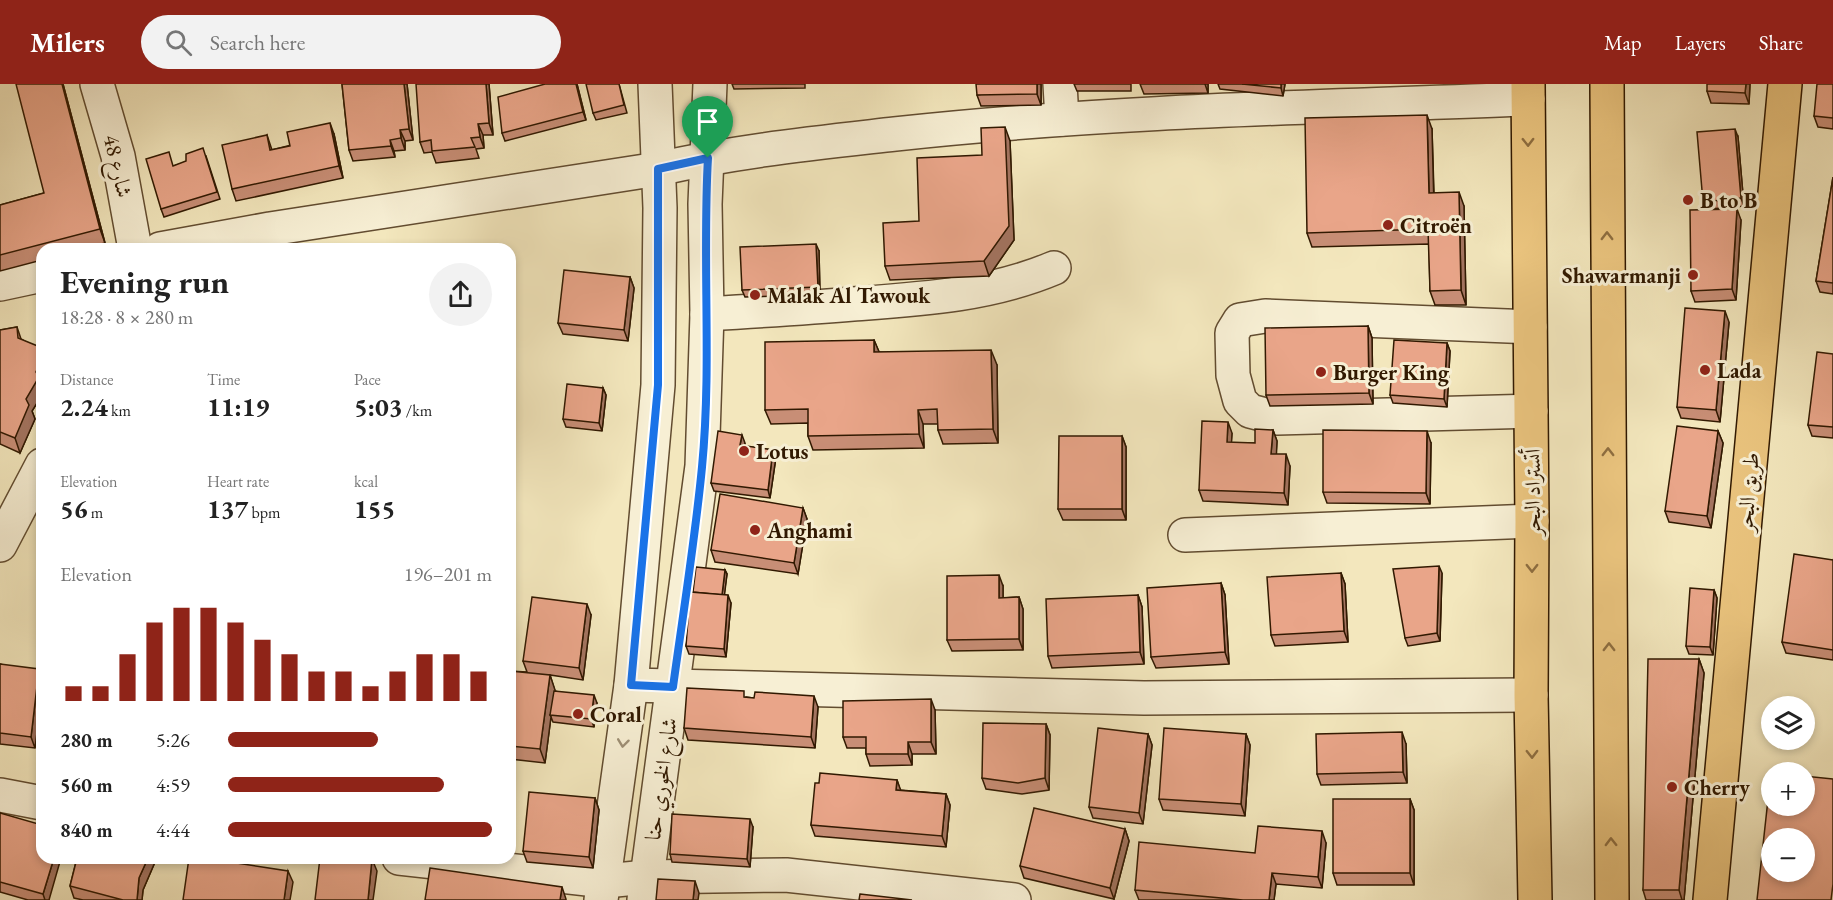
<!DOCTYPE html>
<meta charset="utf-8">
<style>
body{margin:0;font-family:"EB Garamond",Amiri,serif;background:#f2f2f2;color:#222;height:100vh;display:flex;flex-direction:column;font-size:22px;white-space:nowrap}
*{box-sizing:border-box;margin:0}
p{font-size:20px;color:#767676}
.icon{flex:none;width:33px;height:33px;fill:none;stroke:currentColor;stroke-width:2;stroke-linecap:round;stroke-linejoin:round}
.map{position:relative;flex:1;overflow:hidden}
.sheet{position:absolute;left:36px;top:159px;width:480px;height:621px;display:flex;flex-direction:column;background:#fff;border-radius:18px;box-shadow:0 3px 9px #0003}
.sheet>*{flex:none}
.controls{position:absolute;left:1761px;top:612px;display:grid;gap:12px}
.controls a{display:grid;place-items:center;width:54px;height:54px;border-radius:50%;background:#fff;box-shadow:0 3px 9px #0003;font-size:30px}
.pin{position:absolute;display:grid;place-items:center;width:51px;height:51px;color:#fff;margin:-62px -26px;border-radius:50% 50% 50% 0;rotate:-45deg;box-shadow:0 0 6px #0007}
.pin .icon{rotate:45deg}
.round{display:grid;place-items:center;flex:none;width:63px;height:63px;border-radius:32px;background:#f2f2f2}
.headline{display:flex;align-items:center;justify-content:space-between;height:102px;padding:0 24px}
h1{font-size:33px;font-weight:700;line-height:45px}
.metrics{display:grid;grid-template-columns:repeat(3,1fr);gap:9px;height:102px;padding:6px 24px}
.metrics div{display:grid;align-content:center}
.metrics b{font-size:26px;font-weight:700}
.metrics small{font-size:16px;font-weight:400}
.metrics p{font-size:16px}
.chart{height:168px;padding:12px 24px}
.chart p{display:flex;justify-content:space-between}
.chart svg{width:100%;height:108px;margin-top:6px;stroke:#8f2418;stroke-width:6}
ul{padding:0 24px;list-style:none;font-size:20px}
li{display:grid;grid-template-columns:96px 72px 1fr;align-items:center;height:45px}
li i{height:15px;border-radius:8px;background:#8f2418}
header{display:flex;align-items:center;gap:36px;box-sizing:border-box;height:84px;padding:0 30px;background:#8f2418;color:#fff}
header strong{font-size:28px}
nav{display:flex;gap:33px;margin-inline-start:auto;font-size:21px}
.search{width:420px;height:54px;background:#f2f2f2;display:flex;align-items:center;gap:15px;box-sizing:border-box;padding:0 21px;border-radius:33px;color:#767676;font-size:22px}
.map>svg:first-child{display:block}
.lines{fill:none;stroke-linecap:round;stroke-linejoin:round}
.minor-casing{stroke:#624c30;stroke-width:36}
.highway-casing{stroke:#311901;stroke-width:36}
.minor{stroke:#f7efd4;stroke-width:33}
.highway{stroke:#eac47e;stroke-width:33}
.wall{fill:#c88e76;stroke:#311901;stroke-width:1.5}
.shaded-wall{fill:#a37460;stroke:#311901;stroke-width:1.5}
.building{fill:#e9a589;stroke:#311901;stroke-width:1.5;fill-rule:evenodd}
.oneway{stroke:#8e6e40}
.oneway2{stroke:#9e8f75}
.route-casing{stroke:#fff;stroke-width:12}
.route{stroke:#1a73e8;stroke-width:8}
.poi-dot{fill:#8f2418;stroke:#f7efd4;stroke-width:2}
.labels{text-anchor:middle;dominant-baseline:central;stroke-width:6;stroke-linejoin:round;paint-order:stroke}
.street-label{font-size:22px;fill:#311901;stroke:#f7efd4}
.poi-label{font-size:22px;font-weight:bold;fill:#311901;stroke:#f7efd4;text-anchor:start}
</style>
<header>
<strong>Milers</strong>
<div class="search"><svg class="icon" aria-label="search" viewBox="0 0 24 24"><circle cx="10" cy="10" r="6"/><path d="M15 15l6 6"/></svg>Search here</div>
<nav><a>Map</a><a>Layers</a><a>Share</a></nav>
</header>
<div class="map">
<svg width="1833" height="816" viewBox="0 0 1833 816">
<rect width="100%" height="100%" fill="#f3e7bd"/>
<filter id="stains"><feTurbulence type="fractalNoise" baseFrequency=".00333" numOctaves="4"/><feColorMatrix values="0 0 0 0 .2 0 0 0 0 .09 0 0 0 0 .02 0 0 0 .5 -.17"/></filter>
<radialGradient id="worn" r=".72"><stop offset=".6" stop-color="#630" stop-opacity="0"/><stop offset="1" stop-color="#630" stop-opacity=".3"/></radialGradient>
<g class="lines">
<defs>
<g id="minor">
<polyline points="97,0 118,72 135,165"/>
<polyline points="1060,0 1062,35"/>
<path d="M160,165l110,-20 388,-60c78,-18 158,-26 237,-35 211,-23 422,-27 633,-35"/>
<polyline points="0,200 42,191"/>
<path d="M707,230c49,-3 98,-6 146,-10 69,-5 137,-9 201,-36"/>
<polyline points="1530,243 1265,232 1240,236 1232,249 1233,291 1240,317 1250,327 1277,334 1531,327"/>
<polyline points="1185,451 1532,437"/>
<polyline points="0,461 42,381"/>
<polyline points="631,601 1144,614 1531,611"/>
<polyline points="0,711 42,719"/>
<polyline points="399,774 605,797 647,793 786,791 1014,816"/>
<polyline points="601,816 631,601 658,301 660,124 655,0"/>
<polyline points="644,816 702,382 707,230 705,120 710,0"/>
</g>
<g id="highway">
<polyline points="1528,0 1532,437 1531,611 1535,816"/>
<polyline points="1607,0 1612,816"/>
<polyline points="1710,816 1785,0"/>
</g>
</defs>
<use href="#minor" class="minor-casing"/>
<use href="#highway" class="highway-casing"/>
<use href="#minor" class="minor"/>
<use href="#highway" class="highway"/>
</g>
<g class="wall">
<polygon points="63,0 105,159 82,165 42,165 42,176 0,187 0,121 44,109"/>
<polygon points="342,0 407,0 413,56 405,57 405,66 394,67 395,73 353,77 349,66"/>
<polygon points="489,0 493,51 483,51 484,64 476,65 479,74 436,79 432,68 424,69 420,58"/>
<polygon points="545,0 577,0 586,36 505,57 502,49"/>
<polygon points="619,0 627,29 596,36 593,29"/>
<polygon points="732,0 805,0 805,4 734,5"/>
<polygon points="1041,0 1041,21 981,22 977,11"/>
<polygon points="1074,0 1131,0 1131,7 1077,7"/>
<polygon points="1140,0 1208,0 1208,9 1144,10"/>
<polygon points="1218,0 1285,0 1283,12 1220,5"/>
<polygon points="1750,0 1749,20 1711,19 1707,7"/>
<polygon points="1833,0 1833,45 1818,43 1814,32"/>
<polygon points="1432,45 1434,109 1464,122 1466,221 1435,221 1430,207 1429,160 1312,163 1307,149"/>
<polygon points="334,50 343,94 236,117 232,105 267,51 272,66"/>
<polygon points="1738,53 1744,122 1710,125 1741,136 1736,216 1695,218 1691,207 1706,125 1703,118"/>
<polygon points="1010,57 1014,156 989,192 890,196 885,182 919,137 982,71"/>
<polygon points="206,72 220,115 164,133 161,125 173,82"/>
<polygon points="1833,93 1833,210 1820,208 1816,197"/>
<polygon points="819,167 820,211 745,213 742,206"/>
<polygon points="630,193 634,204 628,257 563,250 558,239"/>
<polygon points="1729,238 1720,338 1681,334 1677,323"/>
<polygon points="1368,242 1372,254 1373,320 1270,322 1266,311"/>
<polygon points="17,243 21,255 42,268 42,311 32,327 35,335 20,369 0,360 0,246"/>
<polygon points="874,256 879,268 997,281 998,359 943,360 938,346 938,340 923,340 924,364 813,366 808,352 808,339 771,340 765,326"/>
<polygon points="1447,259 1450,267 1447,323 1393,319 1390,311"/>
<polygon points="1833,270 1833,354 1812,352 1808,341"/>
<polygon points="603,304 606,311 602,347 566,343 563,335"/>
<polygon points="1273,346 1277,357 1276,370 1290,382 1288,421 1203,417 1199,406 1232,349 1231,359 1255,359"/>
<polygon points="1718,347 1723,359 1711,444 1669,438 1665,427"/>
<polygon points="1122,352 1126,363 1126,436 1063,436 1058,425"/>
<polygon points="745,359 744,362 773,366 776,373 770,414 714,407 711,399"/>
<polygon points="1431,359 1430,420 1327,419 1323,408"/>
<polygon points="803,424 807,435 798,490 715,478 711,466"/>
<polygon points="1833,476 1833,576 1786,569 1782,558"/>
<polygon points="725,486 727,490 724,511 731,519 726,573 689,570 686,562 694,509"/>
<polygon points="1341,489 1345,500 1348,558 1275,562 1271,551"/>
<polygon points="1442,489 1440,557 1408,562 1405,554"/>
<polygon points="1221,499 1225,511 1229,580 1156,584 1151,573"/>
<polygon points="1003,502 1003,514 1019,513 1023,525 1023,566 952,567 947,556"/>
<polygon points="1714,506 1717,514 1713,571 1689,570 1686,562"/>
<polygon points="1138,511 1142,523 1144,580 1052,584 1048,572"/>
<polygon points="591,531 583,596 550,591 555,607 597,619 594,643 553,638 551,633 545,679 510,675 510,587 527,588 523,577"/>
<polygon points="1699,575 1704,589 1684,816 1646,816 1643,806"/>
<polygon points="0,580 42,592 42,609 39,635 42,615 42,659 41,659 37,649 35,664 0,660"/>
<polygon points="746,613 818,623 815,664 688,656 684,644"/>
<polygon points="935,626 936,670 912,670 912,681 870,682 866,670 866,664 847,664 843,653"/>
<polygon points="1046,640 1050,651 1049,706 1022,710 986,705 982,694"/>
<polygon points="1148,650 1152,661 1143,740 1093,734 1089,723"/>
<polygon points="1246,650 1250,661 1245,732 1163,726 1159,715"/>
<polygon points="1406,660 1407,699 1321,701 1317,690"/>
<polygon points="897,696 900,706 946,710 950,721 946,763 815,752 811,741 819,699"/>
<polygon points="595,714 599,726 593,784 527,778 523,767"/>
<polygon points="1410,715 1414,726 1414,801 1337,801 1333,789"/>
<polygon points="0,729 49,816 28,816 0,808"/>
<polygon points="753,743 750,783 672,778 670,770"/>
<polygon points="1125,745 1129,757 1114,815 1024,794 1020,782"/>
<polygon points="1326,759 1322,804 1276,800 1274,816 1139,816 1135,806 1255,769"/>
<polygon points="77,774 153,774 155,778 143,806 142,816 83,816 74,814 70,802"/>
</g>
<g class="shaded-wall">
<polygon points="62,0 63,0 105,159 100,145"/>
<polygon points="404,0 407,0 413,56 409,45"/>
<polygon points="486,0 489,0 493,51 489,39"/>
<polygon points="576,0 577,0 586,36 583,28"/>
<polygon points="1037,0 1041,0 1041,21 1037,10"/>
<polygon points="1205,0 1208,0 1208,9"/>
<polygon points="1281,0 1285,0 1283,12 1281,4"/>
<polygon points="1746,0 1750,0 1749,20 1745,9"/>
<polygon points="1427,31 1432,45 1434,123 1429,109"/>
<polygon points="330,39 334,50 343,94 339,82"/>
<polygon points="478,40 483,51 484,64 480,53"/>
<polygon points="1005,43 1010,57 1014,156 989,192 984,177"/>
<polygon points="1735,45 1738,53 1744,122 1741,114"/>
<polygon points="400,46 405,57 405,66 401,54"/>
<polygon points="390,56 394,67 395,73 391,62"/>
<polygon points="1459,108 1464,122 1466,221 1461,206"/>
<polygon points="1737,125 1741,136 1736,216 1732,205"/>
<polygon points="816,160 819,167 820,211 818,203"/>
<polygon points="630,193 634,204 628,257 624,246"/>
<polygon points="1725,227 1729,238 1720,338 1716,326"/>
<polygon points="1368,242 1372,254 1373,320 1369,309"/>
<polygon points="874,256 880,270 874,268"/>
<polygon points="1447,259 1450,267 1447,323 1444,315"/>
<polygon points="40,263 42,268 42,311 32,327 35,335 20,369 15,354 37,269"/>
<polygon points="991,266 997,281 998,359 993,345"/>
<polygon points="603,304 606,311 602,347 599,339"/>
<polygon points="918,326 923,340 924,364 919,350"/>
<polygon points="1228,338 1232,349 1231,370 1227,358"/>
<polygon points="1273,346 1277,357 1276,381 1271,370"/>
<polygon points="1427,347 1431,359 1430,420 1426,409"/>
<polygon points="1718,347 1723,359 1711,444 1707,432"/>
<polygon points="742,351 745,359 743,369 740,361"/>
<polygon points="1122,352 1126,363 1126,436 1122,425"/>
<polygon points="773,366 776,373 770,414 768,406"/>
<polygon points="1286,370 1290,382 1288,421 1284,409"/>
<polygon points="803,424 807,435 798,490 794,479"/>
<polygon points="1439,482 1442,489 1440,557 1437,549"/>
<polygon points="725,486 727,490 724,515 722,511"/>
<polygon points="1341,489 1345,500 1348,558 1344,547"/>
<polygon points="999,491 1003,502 1003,525 999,514"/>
<polygon points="1221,499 1225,511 1229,580 1225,568"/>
<polygon points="1714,506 1717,514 1713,571 1710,563"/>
<polygon points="728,511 731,519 726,573 724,565"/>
<polygon points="1138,511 1142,523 1144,580 1140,568"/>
<polygon points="1019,513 1023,525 1023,566 1019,555"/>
<polygon points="587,520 591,531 583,596 579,584"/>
<polygon points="1699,575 1704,589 1684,816 1682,816 1679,806"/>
<polygon points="39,585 42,592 42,609 35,664 31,653"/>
<polygon points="550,591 555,606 552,631 550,631 551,633 545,679 540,665"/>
<polygon points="594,611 597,619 594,643 591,635"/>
<polygon points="814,612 818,623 815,664 811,653"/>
<polygon points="931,615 935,626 936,670 931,658"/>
<polygon points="1046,640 1050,651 1049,706 1045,694"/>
<polygon points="1402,648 1406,660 1407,699 1403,688"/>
<polygon points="1148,650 1152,661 1143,740 1139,729"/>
<polygon points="1246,650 1250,661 1245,732 1241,720"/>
<polygon points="908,658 912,670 912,681 908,670"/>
<polygon points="897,696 901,707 896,706"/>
<polygon points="946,710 950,721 946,763 942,752"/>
<polygon points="595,714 599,726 593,784 589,773"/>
<polygon points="1410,715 1414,726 1414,801 1410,789"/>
<polygon points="750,735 753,743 750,783 747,775"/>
<polygon points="1125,745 1129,757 1114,815 1110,804"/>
<polygon points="1322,747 1326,759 1322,804 1318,793"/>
<polygon points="54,774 61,774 49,816 45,816 43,810"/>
<polygon points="148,774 153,774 155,778 143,806 142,816 137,816 139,794"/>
<polygon points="372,775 377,787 373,816 368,816"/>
<polygon points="288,787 293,798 290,816 284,816"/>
<polygon points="1272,789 1276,800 1274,816 1269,816"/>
<polygon points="695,797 699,809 698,816 693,816"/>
<polygon points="562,803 566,815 566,816 560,816"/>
</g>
<g class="building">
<polygon points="16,0 62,0 100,145 0,171 0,121 44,109"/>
<polygon points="342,0 404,0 409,45 400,46 401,54 390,56 391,62 349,66"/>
<polygon points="416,0 486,0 489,39 478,40 480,53 471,54 475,63 432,67 431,56 420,58"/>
<polygon points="545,0 576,0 583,28 502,49 498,13"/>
<polygon points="586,0 619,0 624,21 593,29"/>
<polygon points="976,0 1037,0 1037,10 977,11"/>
<polygon points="1242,0 1281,0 1281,4"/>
<polygon points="1707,0 1746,0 1745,9 1707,7"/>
<polygon points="1817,0 1833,0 1833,34 1814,32"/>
<polygon points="1427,31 1429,109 1459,108 1461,206 1430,207 1428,145 1307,149 1305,34"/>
<polygon points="330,39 339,82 232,105 222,61 267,51 270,66 290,62 287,48"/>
<polygon points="1005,43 1009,142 984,177 885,182 883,139 919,137 917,74 982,71 981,44"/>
<polygon points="1735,45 1741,114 1703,118 1697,48"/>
<polygon points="203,64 217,108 161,125 146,75 169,68 173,82 186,77 186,70"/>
<polygon points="1833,93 1833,199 1816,197"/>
<polygon points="1737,125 1732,205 1691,207 1690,126"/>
<polygon points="816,160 818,203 742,206 740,163"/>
<polygon points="564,186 630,193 624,246 558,239"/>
<polygon points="1685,224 1725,227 1716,326 1677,323"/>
<polygon points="1368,242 1369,309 1266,311 1265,244"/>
<polygon points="17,243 18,254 40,263 37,269 42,271 42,274 36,288 39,293 26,315 29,321 15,354 0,348 0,246"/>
<polygon points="874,256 874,268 991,266 993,345 938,346 937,325 918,326 919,350 808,352 808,325 765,326 765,258"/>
<polygon points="1394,256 1447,259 1444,315 1390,311"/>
<polygon points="1817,268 1833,270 1833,343 1808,341"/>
<polygon points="567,300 603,304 599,339 563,335"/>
<polygon points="1202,337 1228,338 1227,358 1255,359 1255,345 1273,346 1271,370 1286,370 1284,409 1199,406"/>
<polygon points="1677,342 1718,347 1707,432 1665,427"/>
<polygon points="1323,346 1427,347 1426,409 1323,408"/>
<polygon points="718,347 742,351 740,361 773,366 768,406 711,399"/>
<polygon points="1059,352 1122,352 1122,425 1058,425"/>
<polygon points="720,410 803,424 794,479 711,466"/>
<polygon points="1794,470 1833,476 1833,566 1782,558"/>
<polygon points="1439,482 1437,549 1405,554 1393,485"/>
<polygon points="696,483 725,486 722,511 693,508"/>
<polygon points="1341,489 1344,547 1271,551 1267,493"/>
<polygon points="999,491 999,514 1019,513 1019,555 947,556 947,492"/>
<polygon points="1221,499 1225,568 1151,573 1147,504"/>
<polygon points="1690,504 1714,506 1710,563 1686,562"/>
<polygon points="690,508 728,511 724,565 686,562"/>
<polygon points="1138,511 1140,568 1048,572 1046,515"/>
<polygon points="532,513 587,520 579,584 523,577"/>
<polygon points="1648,575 1699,575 1679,806 1643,806"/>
<polygon points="0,580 39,585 31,653 0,649"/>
<polygon points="510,587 550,591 540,665 510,662"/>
<polygon points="687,604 744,607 744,613 754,614 755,608 814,612 811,653 684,644"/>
<polygon points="554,607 594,611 591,635 550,631"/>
<polygon points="42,615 42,649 37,648"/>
<polygon points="931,615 931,658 908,658 908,670 866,670 866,653 843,653 843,617"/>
<polygon points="983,639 1046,640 1045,694 1018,699 982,694"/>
<polygon points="1098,644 1148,650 1139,729 1089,723"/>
<polygon points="1164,644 1246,650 1241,720 1159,715"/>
<polygon points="1402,648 1403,688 1317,690 1316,650"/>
<path d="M1771,688h1v34h32v-30l29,3v105l-2,16h-74zM1772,754h32v34h-32z"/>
<polygon points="820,689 897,696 896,706 946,710 942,752 811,741 815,699 819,699"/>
<polygon points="529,708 595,714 589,773 523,767"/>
<rect x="1333" y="715" width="77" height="74"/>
<polygon points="1034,724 1125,745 1110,804 1020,782"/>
<polygon points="0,729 42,741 42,774 54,774 43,810 0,798"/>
<polygon points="672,730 750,735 747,775 670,770"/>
<polygon points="1258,742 1322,747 1318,793 1272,789 1269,816 1243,816 1135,806 1139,758 1255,769"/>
<polygon points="77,774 148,774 139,794 137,816 123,816 70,802"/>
<polygon points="189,774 204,774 288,787 284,816 183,816"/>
<polygon points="320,774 361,774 372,775 368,816 315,816"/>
<polygon points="430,784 562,803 560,816 425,816"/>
<polygon points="658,795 695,797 693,816 656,816"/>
<polygon points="860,810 912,816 859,816"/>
</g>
<defs><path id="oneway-chevron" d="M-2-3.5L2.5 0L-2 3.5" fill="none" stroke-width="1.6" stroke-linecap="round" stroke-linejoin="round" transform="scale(1.5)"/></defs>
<g class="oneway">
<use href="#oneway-chevron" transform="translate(1528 58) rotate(89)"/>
<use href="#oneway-chevron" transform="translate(1607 152) rotate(-90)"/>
<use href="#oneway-chevron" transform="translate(1608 368) rotate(-90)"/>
<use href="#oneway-chevron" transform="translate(1532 484) rotate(90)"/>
<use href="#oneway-chevron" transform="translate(1609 563) rotate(-90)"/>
<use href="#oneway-chevron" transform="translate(1532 670) rotate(89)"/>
<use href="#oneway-chevron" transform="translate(1611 758) rotate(-91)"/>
</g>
<use class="oneway2" href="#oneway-chevron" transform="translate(623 659) rotate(97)"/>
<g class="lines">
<defs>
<path id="route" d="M708,74c-6,102 4,206 -6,309 -7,73 -19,147 -29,220l-42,-2 27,-300v-216z"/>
</defs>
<use href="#route" class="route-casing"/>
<use href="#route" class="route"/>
</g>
<g class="poi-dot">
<circle cx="1688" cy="116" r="6"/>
<circle cx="1388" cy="141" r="6"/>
<circle cx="1693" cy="191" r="6"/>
<circle cx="755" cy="211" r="6"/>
<circle cx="1705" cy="286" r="6"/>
<circle cx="1321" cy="288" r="6"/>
<circle cx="744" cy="367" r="6"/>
<circle cx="755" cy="446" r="6"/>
<circle cx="578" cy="630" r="6"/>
<circle cx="1672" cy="703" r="6"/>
</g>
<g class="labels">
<g class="street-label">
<text transform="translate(118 82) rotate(77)">شارع 48</text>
<text transform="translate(1532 408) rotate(-90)">أتستراد البحر</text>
<text transform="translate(1748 408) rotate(-85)">طريق البحر</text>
<text transform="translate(661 695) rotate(-82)">شارع الخوري حنا</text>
</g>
<g class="poi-label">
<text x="1700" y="116">B to B</text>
<text x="1400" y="141">Citroën</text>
<text x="1681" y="191" text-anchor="end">Shawarmanji</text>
<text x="767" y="211">Malak Al Tawouk</text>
<text x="1717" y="286">Lada</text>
<text x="1333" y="288">Burger King</text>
<text x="756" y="367">Lotus</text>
<text x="767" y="446">Anghami</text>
<text x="590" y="630">Coral</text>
<text x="1684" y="703">Cherry</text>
</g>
</g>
<rect width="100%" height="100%" filter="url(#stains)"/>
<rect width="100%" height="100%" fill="url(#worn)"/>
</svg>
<div class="controls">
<a><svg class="icon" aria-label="layers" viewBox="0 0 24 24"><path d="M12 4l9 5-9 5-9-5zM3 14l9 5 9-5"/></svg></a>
<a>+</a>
<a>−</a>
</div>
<div class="pin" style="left:708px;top:74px;background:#1e9e55"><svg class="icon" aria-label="arrive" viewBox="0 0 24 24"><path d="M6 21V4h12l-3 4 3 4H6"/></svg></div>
<section class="sheet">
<div class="headline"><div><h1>Evening run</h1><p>18:28 · 8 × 280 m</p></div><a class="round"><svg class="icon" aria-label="share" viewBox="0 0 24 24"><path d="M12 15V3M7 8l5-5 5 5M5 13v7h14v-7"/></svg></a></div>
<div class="metrics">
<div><p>Distance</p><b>2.24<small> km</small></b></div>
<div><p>Time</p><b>11:19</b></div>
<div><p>Pace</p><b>5:03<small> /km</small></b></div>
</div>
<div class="metrics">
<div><p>Elevation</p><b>56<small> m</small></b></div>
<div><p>Heart rate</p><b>137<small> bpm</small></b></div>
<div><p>kcal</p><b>155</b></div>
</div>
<div class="chart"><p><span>Elevation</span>196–201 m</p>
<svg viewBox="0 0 160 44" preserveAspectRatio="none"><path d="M5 44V38M15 44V38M25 44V25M35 44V12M45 44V6M55 44V6M65 44V12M75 44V19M85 44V25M95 44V32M105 44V32M115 44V38M125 44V32M135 44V25M145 44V25M155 44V32"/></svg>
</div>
<ul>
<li><b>280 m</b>5:26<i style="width:57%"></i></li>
<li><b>560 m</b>4:59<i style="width:82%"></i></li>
<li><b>840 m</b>4:44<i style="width:100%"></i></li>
</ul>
</section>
</div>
